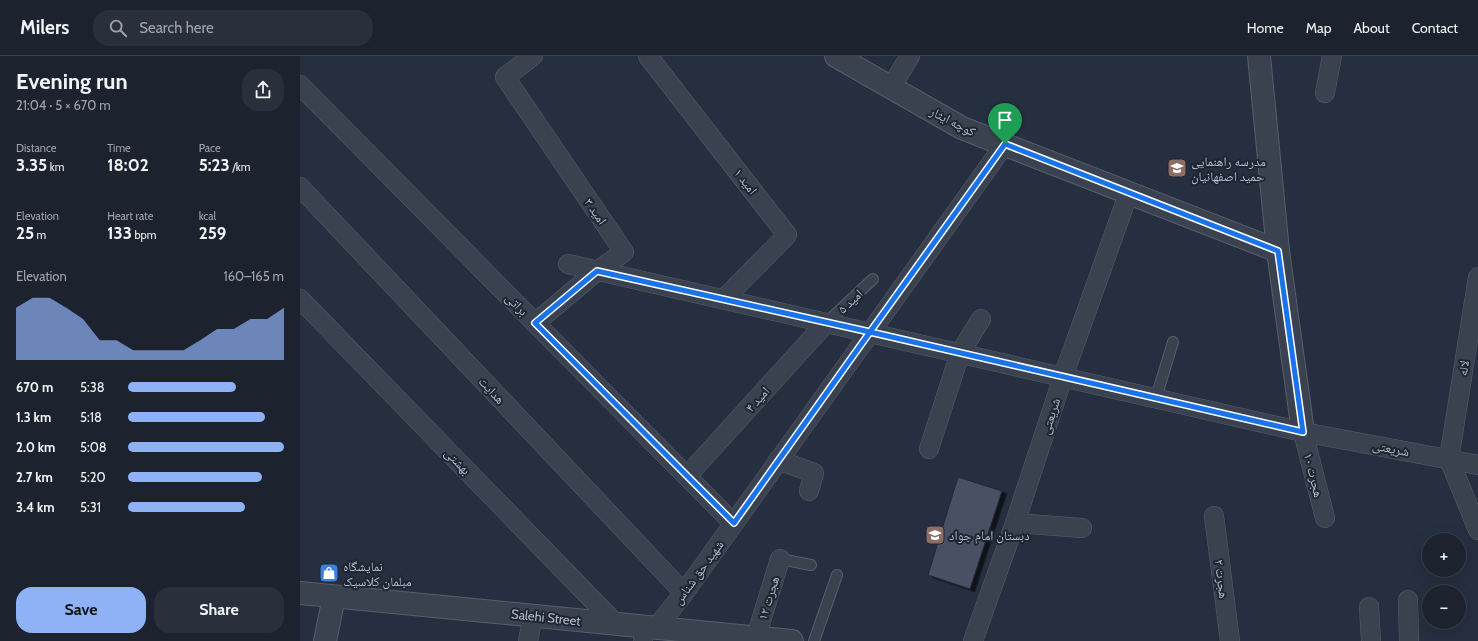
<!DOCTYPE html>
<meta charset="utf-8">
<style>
body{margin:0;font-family:Cabin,"Noto Naskh Arabic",sans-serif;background:#292f3b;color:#f1f3f6;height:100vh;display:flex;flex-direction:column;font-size:15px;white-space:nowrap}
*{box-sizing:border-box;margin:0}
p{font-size:13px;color:#a0a4aa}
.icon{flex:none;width:22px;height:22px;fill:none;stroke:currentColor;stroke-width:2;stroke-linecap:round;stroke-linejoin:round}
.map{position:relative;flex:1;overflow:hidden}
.side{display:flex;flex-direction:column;background:#1c232f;width:300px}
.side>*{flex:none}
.buttons{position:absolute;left:1122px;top:477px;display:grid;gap:8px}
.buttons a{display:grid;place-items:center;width:44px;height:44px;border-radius:50%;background:#1c232f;box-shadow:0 4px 16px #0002,0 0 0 1px #3a404b;font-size:20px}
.pin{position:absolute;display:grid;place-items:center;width:34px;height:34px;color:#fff;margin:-41px -17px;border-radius:50% 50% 50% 0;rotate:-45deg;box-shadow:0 0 4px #0007}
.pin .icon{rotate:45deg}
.round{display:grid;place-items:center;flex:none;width:42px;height:42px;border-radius:16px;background:#292f3b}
.summary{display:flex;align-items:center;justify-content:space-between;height:68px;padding:0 16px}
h1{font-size:22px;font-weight:700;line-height:30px}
.metrics{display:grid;grid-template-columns:repeat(3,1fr);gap:6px;height:68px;padding:4px 16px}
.metrics div{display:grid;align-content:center}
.metrics b{font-size:17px;font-weight:700}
.metrics small{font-size:11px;font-weight:400}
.metrics p{font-size:11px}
.chart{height:112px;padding:8px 16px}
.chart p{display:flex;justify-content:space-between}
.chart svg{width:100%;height:72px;margin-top:4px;fill:#8fb1f5;opacity:.7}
.primary-button{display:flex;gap:8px;margin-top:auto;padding:8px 16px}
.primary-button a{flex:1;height:46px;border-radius:16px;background:#8fb1f5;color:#111;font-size:16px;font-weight:700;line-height:46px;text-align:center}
.primary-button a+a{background:#292f3b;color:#f1f3f6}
ul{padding:0 16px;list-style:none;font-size:13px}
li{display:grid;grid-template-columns:64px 48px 1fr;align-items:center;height:30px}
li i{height:10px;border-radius:5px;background:#8fb1f5}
header{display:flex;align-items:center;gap:24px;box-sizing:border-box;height:56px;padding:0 20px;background:#1c232f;border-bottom:1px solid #3a404b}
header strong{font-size:19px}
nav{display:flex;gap:22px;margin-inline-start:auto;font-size:14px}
.search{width:280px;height:36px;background:#292f3b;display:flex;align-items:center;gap:10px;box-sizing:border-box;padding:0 14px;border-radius:16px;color:#a0a4aa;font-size:15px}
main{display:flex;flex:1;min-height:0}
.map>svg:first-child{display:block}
.building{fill:#475163;stroke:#202836;filter:url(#shadow)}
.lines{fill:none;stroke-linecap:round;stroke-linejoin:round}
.service-casing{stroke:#575f6c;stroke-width:12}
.minor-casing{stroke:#575f6c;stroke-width:20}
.tertiary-casing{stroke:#575f6c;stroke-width:24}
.service{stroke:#3a414f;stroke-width:10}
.minor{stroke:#3a414f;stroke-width:19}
.tertiary{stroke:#3a414f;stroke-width:22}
.route-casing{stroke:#fff;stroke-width:8}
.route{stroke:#1a73e8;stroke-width:5}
.labels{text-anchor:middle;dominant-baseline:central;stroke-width:4;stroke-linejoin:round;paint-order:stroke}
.street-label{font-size:13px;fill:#b6bcc9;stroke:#1e2634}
.poi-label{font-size:13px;fill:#b6bcc9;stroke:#1e2634;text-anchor:start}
</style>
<header>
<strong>Milers</strong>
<div class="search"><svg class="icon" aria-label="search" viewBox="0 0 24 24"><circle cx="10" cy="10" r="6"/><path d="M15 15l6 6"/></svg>Search here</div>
<nav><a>Home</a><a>Map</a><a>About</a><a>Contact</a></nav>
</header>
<main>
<section class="side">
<div class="summary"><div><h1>Evening run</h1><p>21:04 · 5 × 670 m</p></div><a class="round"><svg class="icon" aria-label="share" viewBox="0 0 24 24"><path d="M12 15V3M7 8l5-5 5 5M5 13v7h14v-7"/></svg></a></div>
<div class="metrics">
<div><p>Distance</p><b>3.35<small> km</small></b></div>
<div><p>Time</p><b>18:02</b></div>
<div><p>Pace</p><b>5:23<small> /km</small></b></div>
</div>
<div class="metrics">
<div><p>Elevation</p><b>25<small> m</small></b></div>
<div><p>Heart rate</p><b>133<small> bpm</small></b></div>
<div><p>kcal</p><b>259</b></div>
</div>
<div class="chart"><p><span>Elevation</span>160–165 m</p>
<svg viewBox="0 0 160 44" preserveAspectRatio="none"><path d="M0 44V12L10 6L20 6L30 12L40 19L50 32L60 32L70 38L80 38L90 38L100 38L110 32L120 25L130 25L140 19L150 19L160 12V44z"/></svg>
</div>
<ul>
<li><b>670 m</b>5:38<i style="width:69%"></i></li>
<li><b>1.3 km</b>5:18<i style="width:88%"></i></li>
<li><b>2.0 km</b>5:08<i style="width:100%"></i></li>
<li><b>2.7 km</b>5:20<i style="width:86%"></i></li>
<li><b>3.4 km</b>5:31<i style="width:75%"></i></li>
</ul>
<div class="primary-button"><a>Save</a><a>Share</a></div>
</section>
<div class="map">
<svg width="1178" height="585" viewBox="0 0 1178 585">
<defs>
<filter id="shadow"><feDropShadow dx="4.5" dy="2.5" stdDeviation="0" flood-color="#0009"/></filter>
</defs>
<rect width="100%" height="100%" fill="#262f3f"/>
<polygon class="building" points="658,421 702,435 670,533 628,519"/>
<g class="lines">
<defs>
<g id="service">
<polyline points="526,267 573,223"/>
<polyline points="856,342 873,286"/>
<polyline points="480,503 511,509"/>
<polyline points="514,585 537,519"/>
</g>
<g id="minor">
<polyline points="233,0 205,21 324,196 297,215 235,267"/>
<polyline points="348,0 487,179 424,243"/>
<polyline points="0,29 433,467"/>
<polyline points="591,31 610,0"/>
<polyline points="1025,37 1032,0"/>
<polyline points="0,131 384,537"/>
<polyline points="268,208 1003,376 1178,409"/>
<polyline points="1178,221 1149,403 1178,474"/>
<polyline points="0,243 316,568"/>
<polyline points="1003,376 1025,462"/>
<polyline points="629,393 660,297 681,263"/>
<polyline points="478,404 514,417 509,435"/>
<polyline points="387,420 526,267"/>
<polyline points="914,460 930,585"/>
<polyline points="715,467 782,472"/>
<polyline points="1108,544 1109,585"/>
<polyline points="1069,551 1071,585"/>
<polyline points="356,572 384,537 705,88"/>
<polyline points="456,581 480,503"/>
<polyline points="228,585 233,560"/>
<polyline points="343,585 343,571"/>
<polyline points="673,585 715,467 763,321 829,136"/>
</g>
<g id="tertiary">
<polyline points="536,0 662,72 978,195"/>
<polyline points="959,0 978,195 1003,376"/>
<polyline points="0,537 492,585"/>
<polyline points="25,585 34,541"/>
</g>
</defs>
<use href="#service" class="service-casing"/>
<use href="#minor" class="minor-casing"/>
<use href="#tertiary" class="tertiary-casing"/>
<use href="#service" class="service"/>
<use href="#minor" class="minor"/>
<use href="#tertiary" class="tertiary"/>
</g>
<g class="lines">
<defs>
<polyline id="route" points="705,88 570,276 297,215 235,267 434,467 570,276 1003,376 978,195 705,88"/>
</defs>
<use href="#route" class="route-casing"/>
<use href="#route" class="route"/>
</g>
<defs>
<symbol id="school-square" viewBox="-11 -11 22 22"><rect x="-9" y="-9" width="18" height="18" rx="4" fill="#8d6e63" stroke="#1e2634"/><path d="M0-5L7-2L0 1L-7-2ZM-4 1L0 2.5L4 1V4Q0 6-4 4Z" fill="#fff"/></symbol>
<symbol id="shop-square" viewBox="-11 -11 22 22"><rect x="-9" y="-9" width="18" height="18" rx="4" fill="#3f7fe0" stroke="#1e2634"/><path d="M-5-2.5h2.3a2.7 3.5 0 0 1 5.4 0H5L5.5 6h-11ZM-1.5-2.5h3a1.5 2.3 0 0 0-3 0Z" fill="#fff"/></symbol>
</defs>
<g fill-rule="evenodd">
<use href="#school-square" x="866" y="101" width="22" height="22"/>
<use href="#school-square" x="624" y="468" width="22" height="22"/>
<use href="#shop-square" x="18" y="506" width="22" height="22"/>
</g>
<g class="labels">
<g class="street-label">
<text transform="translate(653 65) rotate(27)">کوچه ایثار</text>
<text transform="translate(446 125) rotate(52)">امید ۱</text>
<text transform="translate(296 155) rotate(56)">امید ۳</text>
<text transform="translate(550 245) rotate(-43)">امید ۵</text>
<text transform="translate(217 248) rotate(45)">براتی</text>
<text transform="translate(1163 312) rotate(-81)">لاله</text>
<text transform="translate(192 334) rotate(47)">هدایت</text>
<text transform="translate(457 343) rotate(-48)">امید ۴</text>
<text transform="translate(750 360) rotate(-72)">شریعتی</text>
<text transform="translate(1091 392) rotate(11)">شریعتی</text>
<text transform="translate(158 405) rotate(46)">بهشتی</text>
<text transform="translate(1014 419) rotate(76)">هجرت ۱۰</text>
<text transform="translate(398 516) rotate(-54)">شهید حق شناس</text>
<text transform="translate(922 523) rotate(83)">هجرت ۲</text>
<text transform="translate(468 542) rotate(-73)">هجرت ۱۲</text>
<text transform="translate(246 561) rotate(6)">Salehi Street</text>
</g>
<g class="poi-label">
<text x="891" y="105">مدرسه راهنمایی<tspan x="891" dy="15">حمید اصفهانیان</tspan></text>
<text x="649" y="479">دبستان امام جواد</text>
<text x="43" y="510">نمایشگاه<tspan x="43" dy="15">مبلمان کلاسیک</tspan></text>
</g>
</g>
</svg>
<div class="buttons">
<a>+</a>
<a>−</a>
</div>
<div class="pin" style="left:705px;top:88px;background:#1e9e55"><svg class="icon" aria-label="arrive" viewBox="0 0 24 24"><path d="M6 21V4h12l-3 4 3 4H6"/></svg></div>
</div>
</main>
